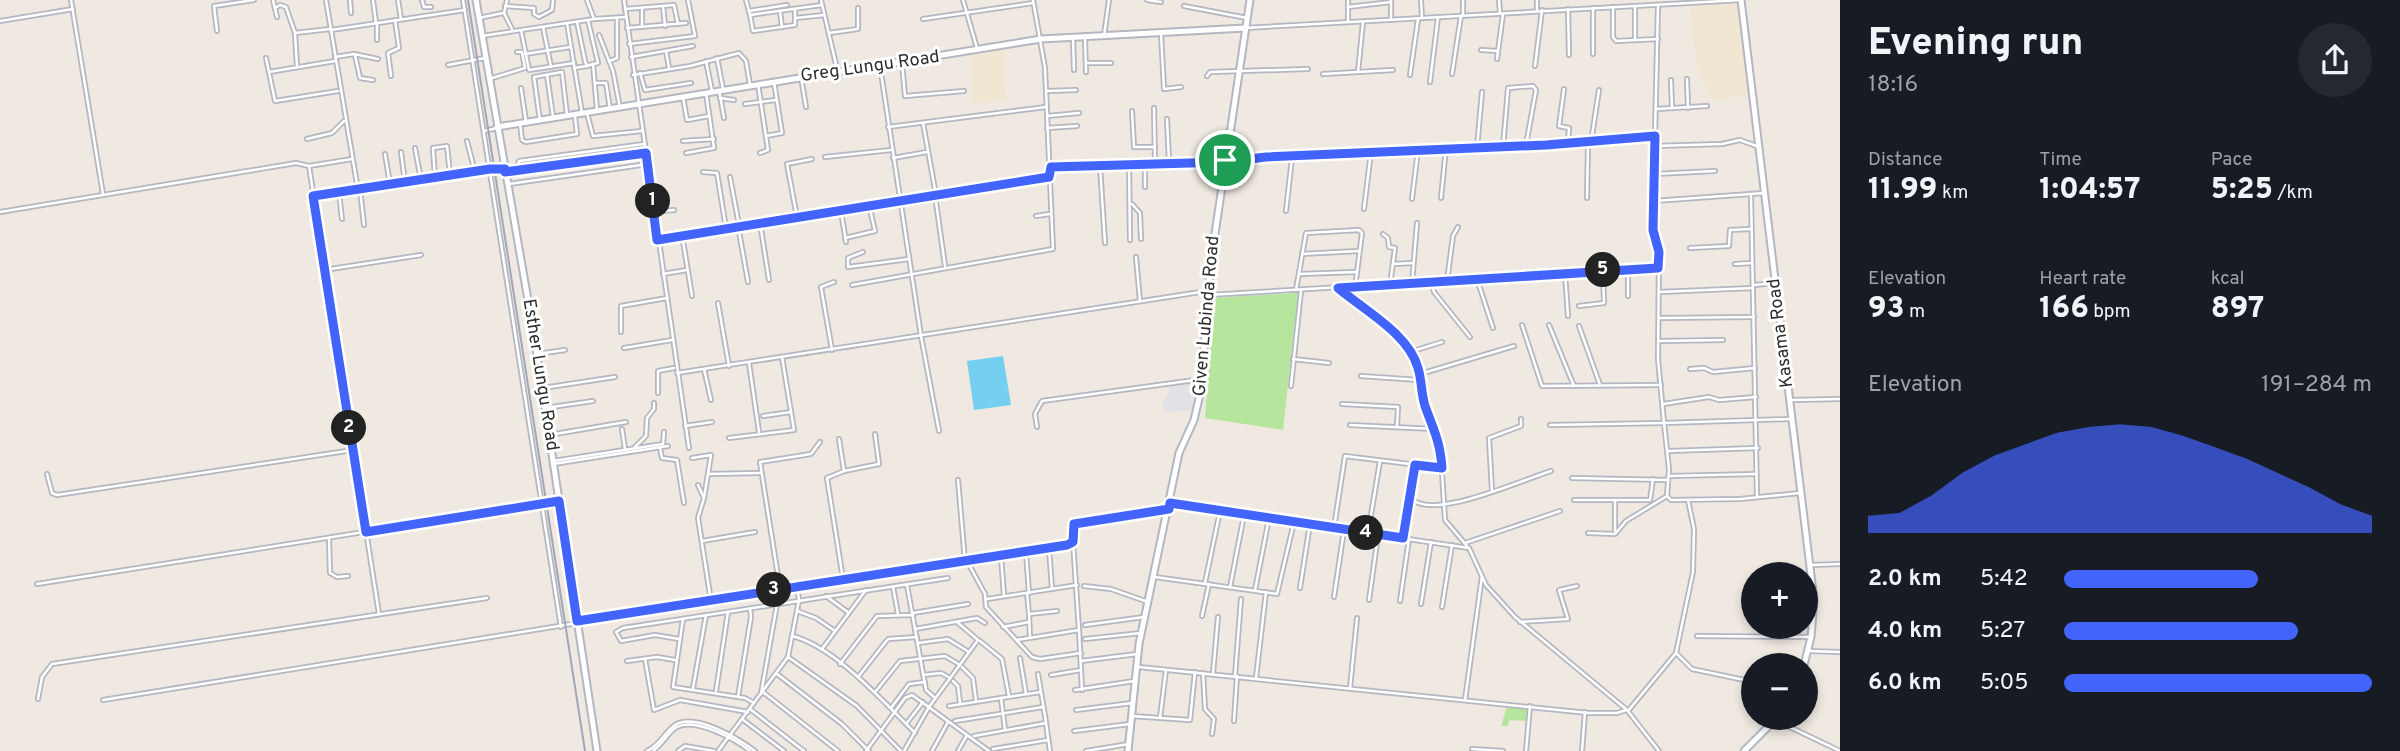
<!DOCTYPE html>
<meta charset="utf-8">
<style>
body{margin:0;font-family:Overpass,sans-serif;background:#242831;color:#f1f3f6;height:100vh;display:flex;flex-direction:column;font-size:26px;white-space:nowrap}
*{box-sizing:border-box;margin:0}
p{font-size:23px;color:#9ea1a6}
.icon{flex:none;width:38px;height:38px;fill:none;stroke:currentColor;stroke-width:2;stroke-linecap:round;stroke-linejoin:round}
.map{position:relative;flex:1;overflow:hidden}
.drawer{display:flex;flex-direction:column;background:#171b24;width:560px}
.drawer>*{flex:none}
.tools{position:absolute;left:1741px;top:562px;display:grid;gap:14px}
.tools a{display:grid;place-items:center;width:77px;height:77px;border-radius:50%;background:#171b24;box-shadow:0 4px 10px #0003;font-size:35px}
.pin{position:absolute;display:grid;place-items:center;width:60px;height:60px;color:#fff;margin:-30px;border:4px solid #fff;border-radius:50%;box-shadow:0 2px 7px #0007}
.km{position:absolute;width:35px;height:35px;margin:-18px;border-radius:50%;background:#222;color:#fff;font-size:19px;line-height:35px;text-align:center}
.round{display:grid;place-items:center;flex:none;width:74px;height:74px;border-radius:37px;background:#242831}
.head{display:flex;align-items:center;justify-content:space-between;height:119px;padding:0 28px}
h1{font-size:38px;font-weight:800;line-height:52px}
.stats{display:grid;grid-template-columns:repeat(3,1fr);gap:10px;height:119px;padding:7px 28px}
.stats div{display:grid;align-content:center}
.stats b{font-size:30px;font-weight:800}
.stats small{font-size:19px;font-weight:400}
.stats p{font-size:19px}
.chart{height:196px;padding:14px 28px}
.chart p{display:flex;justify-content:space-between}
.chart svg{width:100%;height:126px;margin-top:7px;fill:#4264fb;opacity:.7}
ul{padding:0 28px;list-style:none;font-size:23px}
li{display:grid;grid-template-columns:112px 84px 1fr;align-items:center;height:52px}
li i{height:18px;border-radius:9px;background:#4264fb}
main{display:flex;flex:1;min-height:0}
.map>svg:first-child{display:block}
.industrial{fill:#e3e1e8}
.education{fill:#f0e6d1}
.green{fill:#b6e59e}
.water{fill:#75cff0}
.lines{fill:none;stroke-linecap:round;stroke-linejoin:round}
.street-casing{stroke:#b4b7c1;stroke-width:6}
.secondary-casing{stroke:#b4b7c1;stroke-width:9}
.street{stroke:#fff;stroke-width:2.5}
.secondary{stroke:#fff;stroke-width:5}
.rail{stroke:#a3a6b8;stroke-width:2}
.route-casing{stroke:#fff;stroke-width:14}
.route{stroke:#4264fb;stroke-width:9}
.labels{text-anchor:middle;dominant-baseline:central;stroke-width:6;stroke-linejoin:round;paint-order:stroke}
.street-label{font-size:18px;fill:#2e2e2e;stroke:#fff}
</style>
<main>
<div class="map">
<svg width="1840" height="751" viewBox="0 0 1840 751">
<rect width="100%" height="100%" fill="#efe9e1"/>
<polygon class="industrial" points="1199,381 1195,410 1164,412 1163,401 1169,394 1169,386"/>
<g class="education">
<polygon points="1738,4 1751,94 1713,101 1697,66 1689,6"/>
<polygon points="1003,46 1006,100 974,104 970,52 985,54"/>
</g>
<g class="green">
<polygon points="1298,293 1283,430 1205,418 1214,298"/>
<polygon points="1507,707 1529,708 1528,721 1510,720 1507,726 1501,726"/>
</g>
<polygon class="water" points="1003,356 1011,405 974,410 967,361"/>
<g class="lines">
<defs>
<g id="street">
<polyline points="71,0 103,194"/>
<polyline points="273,0 277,17"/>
<polyline points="326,0 358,190"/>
<polyline points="350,0 351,13"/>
<polyline points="373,0 376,23"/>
<polyline points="398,0 401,19"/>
<polyline points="422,0 424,7 431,7"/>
<polyline points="463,0 561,627"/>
<polyline points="507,0 504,13 512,29"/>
<polyline points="587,0 594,19"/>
<polyline points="624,0 689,448"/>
<polyline points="746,0 750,15 822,5"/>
<polyline points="821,0 838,73"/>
<polyline points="963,0 977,48"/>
<polyline points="1147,0 1161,2"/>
<polyline points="1348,0 1348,21"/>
<polyline points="1421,0 1422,18"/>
<polyline points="1463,0 1463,16"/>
<polyline points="1499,0 1500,13"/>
<polyline points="1537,0 1537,10"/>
<polyline points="1658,5 1653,223 1659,252 1658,359 1664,423"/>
<polyline points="505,6 534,8 534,14 539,17 552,10 553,0"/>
<polyline points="663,6 665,26"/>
<polyline points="1184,6 1247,18"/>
<polyline points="1635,6 1635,40"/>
<polyline points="1348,7 1391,2"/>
<polyline points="1613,7 1613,37 1616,41 1658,39"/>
<polyline points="275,8 280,5 286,7 295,33 297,67"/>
<polyline points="625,9 674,5 678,24"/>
<polyline points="1568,9 1569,55"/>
<polyline points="749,11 787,5"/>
<polyline points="780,11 782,27"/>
<polyline points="750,15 753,31 795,25 795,10"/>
<polyline points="479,18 503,13"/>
<polyline points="796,18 824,15"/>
<polyline points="923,19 1033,3"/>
<polyline points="588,20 598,63 593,64 597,110"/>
<polyline points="1391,20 1391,0"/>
<polyline points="0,21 73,9"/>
<polyline points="577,22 585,61 587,66 593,64"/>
<polyline points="567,23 582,113"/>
<polyline points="543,27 551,67"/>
<polyline points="642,27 642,9"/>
<polyline points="627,28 686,23"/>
<polyline points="1245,28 1741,0"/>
<polyline points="331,30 465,10"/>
<polyline points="521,30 529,70 574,63"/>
<polyline points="217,31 214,6 254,0"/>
<polyline points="295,33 330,29"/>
<polyline points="829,33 858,29 858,8"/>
<polyline points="1161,33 1164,89 1181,87"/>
<polyline points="599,35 613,71 620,108"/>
<polyline points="482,36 594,19 626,17"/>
<polyline points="1104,36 1109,0"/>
<polyline points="1073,38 1074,70"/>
<polyline points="1085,38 1086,72"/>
<polyline points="377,40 377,23"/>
<polyline points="629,44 695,36 688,0"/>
<polyline points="1481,50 1498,51"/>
<polyline points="666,51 669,68"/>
<polyline points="525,54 570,47"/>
<polyline points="1593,54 1593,8"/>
<polyline points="355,55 360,78 373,80"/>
<polyline points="335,57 354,54 378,59"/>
<polyline points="631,57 693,46"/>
<polyline points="266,58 275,101 338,91"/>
<polyline points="717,58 723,89"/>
<polyline points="1497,59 1503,14"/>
<polyline points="610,61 617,58 617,18"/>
<polyline points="706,61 712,91"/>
<polyline points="902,63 905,96 964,91"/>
<polyline points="1086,63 1111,63"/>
<polyline points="448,65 485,58"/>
<polyline points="880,66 921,336 939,431"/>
<polyline points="1535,66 1542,10"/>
<polyline points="574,68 587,66"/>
<polyline points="269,72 335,61"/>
<polyline points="1358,72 1363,22"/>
<polyline points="640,73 645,90 691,83"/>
<polyline points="1323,74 1393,70"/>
<polyline points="1452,74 1461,16"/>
<polyline points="547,75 553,117"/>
<polyline points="633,75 690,66 739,53 746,61 750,85"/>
<polyline points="1410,75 1418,19"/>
<polyline points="391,76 388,53 399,48 395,20"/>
<polyline points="1207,76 1210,72 1308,69"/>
<polyline points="801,77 806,107"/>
<polyline points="489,79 525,68 522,52 517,52"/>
<polyline points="1687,79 1688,108"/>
<polyline points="1671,80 1672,108"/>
<polyline points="1430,82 1438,17"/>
<polyline points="595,83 606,83 610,109"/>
<polyline points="758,84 768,150 760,153"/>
<polyline points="521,88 526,122"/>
<polyline points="1564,89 1559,126 1569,128 1568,143"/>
<polyline points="719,90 724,118"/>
<polyline points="1048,91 1076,90"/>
<polyline points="683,97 687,120 709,116"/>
<polyline points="720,98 734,100"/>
<polyline points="745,104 776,100"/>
<polyline points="1154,108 1155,163"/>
<polyline points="1656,109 1707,106"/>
<polyline points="1132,111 1134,147 1155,147"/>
<polyline points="587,113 593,136 642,131"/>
<polyline points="1047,116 1079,113"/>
<polyline points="1167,119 1169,162"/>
<polyline points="540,121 534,77 562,72 567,115"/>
<polyline points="520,123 522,140 526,142 577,134 575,117"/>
<polyline points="923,123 936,195"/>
<polyline points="888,127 1046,107"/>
<polyline points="1047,128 1077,126"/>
<polyline points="484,131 497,128"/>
<polyline points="766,136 782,133 774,82"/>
<polyline points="307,139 332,133 344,121"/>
<polyline points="467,141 475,172"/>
<polyline points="683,141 714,139"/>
<polyline points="1591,142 1599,90"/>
<polyline points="1654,146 1722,144 1740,140 1759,147"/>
<polyline points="1503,147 1508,88 1533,86 1536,90 1526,145"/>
<polyline points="415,148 421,180"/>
<polyline points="1477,148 1482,92"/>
<polyline points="401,152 405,182"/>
<polyline points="686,153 714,148 706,93"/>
<polyline points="385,154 390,184"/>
<polyline points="825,157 891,150"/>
<polyline points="893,158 927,152"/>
<polyline points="1225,160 1546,145 1655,136"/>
<polyline points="1129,164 1130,240"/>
<polyline points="309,166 352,159"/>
<polyline points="1100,166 1105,243"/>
<polyline points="1050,167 1225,162"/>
<polyline points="516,170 519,161 644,144"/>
<polyline points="507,171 646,153"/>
<polyline points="703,172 717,173 726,228"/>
<polyline points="1655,174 1715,171"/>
<polyline points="730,177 739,225"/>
<polyline points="435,178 433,148 447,146 450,174"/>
<polyline points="509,184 648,164"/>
<polyline points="1145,187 1145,164"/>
<polyline points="360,189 364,225"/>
<polyline points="339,193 342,219"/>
<polyline points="935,195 945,266"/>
<polyline points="314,196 505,169"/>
<polyline points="1751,196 1757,496"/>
<polyline points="1441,198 1446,148"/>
<polyline points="1587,198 1588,143"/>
<polyline points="1412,199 1418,150"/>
<polyline points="1654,201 1764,193"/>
<polyline points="1132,204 1140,213 1141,239"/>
<polyline points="1364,209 1371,152"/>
<polyline points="841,211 846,242"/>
<polyline points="1286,211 1292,158"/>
<polyline points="0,212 296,163 309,166 379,614"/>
<polyline points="654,212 674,210"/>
<polyline points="1036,216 1050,214"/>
<polyline points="797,217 787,164 812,159"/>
<polyline points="760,223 769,280"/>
<polyline points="738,226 748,282"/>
<polyline points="1383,234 1388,238 1389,247 1395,248 1390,285"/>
<polyline points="682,235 692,296"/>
<polyline points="845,238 875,231 869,205"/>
<polyline points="658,240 1049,177"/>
<polyline points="1690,248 1729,246 1730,230 1751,229"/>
<polyline points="863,252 848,258 848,267 909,259"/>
<polyline points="1302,254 1358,251"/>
<polyline points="1136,257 1140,301"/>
<polyline points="1393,264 1413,263"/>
<polyline points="1735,264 1752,263"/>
<polyline points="324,270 421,255"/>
<polyline points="1565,273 1568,316"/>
<polyline points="663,274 687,270"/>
<polyline points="1300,274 1356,272"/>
<polyline points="1477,279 1493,328"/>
<polyline points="1447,281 1453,236 1458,227"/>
<polyline points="1431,282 1434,292 1470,337"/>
<polyline points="1412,283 1417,223"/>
<polyline points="852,285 1053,249 1045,68 1033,0"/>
<polyline points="1754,285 1776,283"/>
<polyline points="1338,288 1403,343 1418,366 1423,399 1440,440 1445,520 1467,546"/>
<polyline points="1296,290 1306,233 1359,230 1362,233 1355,288"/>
<polyline points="1659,292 1753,288"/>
<polyline points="1208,295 1659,268"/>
<polyline points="1628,296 1628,269"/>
<polyline points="718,303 729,366"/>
<polyline points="1579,306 1604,303 1603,270"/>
<polyline points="1660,318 1754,317"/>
<polyline points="1522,325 1542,386 1661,385"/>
<polyline points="1549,325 1574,386"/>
<polyline points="1579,326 1600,385"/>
<polyline points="621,332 621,306 667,298"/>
<polyline points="1660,341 1723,340"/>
<polyline points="624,348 672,340"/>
<polyline points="832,350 821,287 834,282"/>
<polyline points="1410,352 1442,342"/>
<polyline points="537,354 565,350"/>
<polyline points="1293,359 1329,363"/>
<polyline points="749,363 759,432"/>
<polyline points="704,369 711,400"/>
<polyline points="1690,369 1704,368 1713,372 1755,368"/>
<polyline points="677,373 1207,291"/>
<polyline points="1420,374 1514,346"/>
<polyline points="1361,376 1419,380"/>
<polyline points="1291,386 1301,291"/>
<polyline points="543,388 615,377"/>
<polyline points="658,393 658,371 674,368"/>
<polyline points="1792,400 1840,399"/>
<polyline points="1342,404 1398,407 1397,427"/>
<polyline points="1663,404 1709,397 1719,400 1756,397"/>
<polyline points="545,408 593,401"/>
<polyline points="763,416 791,412"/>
<polyline points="1350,425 1434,429"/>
<polyline points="1550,425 1664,423"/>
<polyline points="685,426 712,422"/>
<polyline points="1037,427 1035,414 1042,401 1202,379"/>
<polyline points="622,429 625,449"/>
<polyline points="549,435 626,422"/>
<polyline points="729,438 794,430 782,357"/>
<polyline points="839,439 844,471"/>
<polyline points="635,447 646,436 647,418 654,409 654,403"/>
<polyline points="660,448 662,458 677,460 684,503"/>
<polyline points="1668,451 1758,448"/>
<polyline points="692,458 711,455 704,498"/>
<polyline points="553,461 663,444 664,432"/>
<polyline points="553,464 668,446"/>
<polyline points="47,474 52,493 57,495 353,450"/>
<polyline points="709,474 760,473"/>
<polyline points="1669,476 1756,474"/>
<polyline points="1572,478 1667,480"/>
<polyline points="958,480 965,561"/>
<polyline points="698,485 704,498 698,518 711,601"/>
<polyline points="1492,491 1489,438 1521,426 1521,419"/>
<polyline points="1667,496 1671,500 1740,499 1800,493"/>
<path d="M1410,497c19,26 114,-18 141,-26"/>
<polyline points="1574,500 1650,500 1653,479"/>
<polyline points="1615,500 1615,531"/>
<polyline points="1688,500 1694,529 1693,572 1676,653 1692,669 1754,682"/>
<polyline points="1170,504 1469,548 1486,585 1515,617 1627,710 1659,751"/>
<polyline points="1334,528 1345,456 1442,468"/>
<polyline points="1368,533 1380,461"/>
<polyline points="1588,533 1615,534 1626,521 1667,496 1669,469 1664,423 1791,419"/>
<polyline points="329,538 330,573 337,577 348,576"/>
<polyline points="1403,538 1414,465"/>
<polyline points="702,541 755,532"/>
<polyline points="1073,542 1079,630"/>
<polyline points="1465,543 1560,511"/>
<polyline points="1049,548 1052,589"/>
<polyline points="1026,552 1029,593"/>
<polyline points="1001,556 1004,596"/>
<polyline points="967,561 985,594 986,607 1032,657 1040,659 1081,653"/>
<polyline points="1812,565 1840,564"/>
<polyline points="1155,577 1277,594 1294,522"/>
<polyline points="843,579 827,478 844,471 879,464 875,434"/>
<polyline points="1205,583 1220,511"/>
<polyline points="37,584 559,501"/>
<polyline points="907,585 926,690 935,698"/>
<polyline points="1084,586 1111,589 1148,602"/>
<polyline points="893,587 898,614"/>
<polyline points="1230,587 1244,515"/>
<polyline points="1300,588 1310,524"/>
<polyline points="780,589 760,462 811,454 820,442"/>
<polyline points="1255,590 1269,518"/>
<polyline points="1027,593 1029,614 1057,611"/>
<polyline points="826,596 849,613"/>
<polyline points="1334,597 1344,530"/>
<polyline points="987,599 1077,585"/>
<polyline points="1369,600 1378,535"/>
<polyline points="1400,601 1409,539"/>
<polyline points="1421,604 1431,542"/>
<polyline points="1442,607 1452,545"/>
<polyline points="797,611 816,618 835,631"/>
<polyline points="913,613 968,604"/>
<polyline points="1029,614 1030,637"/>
<polyline points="1202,616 1209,584"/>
<polyline points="683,619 673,687 745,698 754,703"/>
<polyline points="1520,622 1568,619 1559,590 1577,586"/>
<polyline points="1085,625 1144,617"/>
<polyline points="1003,627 1029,622"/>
<polyline points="915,629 977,618 985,623"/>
<path d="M792,636c42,10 92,66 123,97"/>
<polyline points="1697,636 1811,637"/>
<polyline points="679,639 655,635 621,641 616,632 623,628 948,578"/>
<polyline points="1085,639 1141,633"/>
<polyline points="1017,640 1079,630 1082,690"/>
<polyline points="980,641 1002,659 1009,696"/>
<polyline points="918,643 948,639 969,652"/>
<polyline points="822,649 866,590"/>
<polyline points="1809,651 1840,652"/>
<polyline points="788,657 857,706 901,751"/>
<polyline points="1020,658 1026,694"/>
<polyline points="645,659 654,710 680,700 748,712"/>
<polyline points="627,661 657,657 675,660"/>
<polyline points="1081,661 1137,654"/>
<polyline points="840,664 877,616 913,615"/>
<polyline points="962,667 973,678 976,701"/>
<polyline points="1139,667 1588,713 1617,713 1626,710"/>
<polyline points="1203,673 1205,709 1214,719 1212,734"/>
<polyline points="1213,673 1218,617"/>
<polyline points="777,674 842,724 869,751"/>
<polyline points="1038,674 1046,722"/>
<polyline points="923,675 941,673 950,678"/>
<polyline points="1051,675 1081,670"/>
<polyline points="1235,676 1241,599"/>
<polyline points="858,677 888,639 917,637"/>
<polyline points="1256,678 1266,592"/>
<polyline points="953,681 958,686 960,703"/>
<polyline points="693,688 706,615"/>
<polyline points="1350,688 1357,618"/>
<polyline points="1075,690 1134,681"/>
<polyline points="716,691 728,612"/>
<polyline points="876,691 900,661 945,656 960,665"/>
<polyline points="763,692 838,751"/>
<polyline points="761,694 777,604"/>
<polyline points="738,697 751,617 750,609"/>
<polyline points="38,699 42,677 52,664 487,598"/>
<polyline points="103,700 577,623"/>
<polyline points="1465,700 1482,576"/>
<polyline points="949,706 1001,698"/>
<polyline points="891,708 909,684 925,682"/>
<polyline points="750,709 804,751"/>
<polyline points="1076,710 1132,703"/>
<polyline points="1628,711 1676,653"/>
<polyline points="1131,716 1190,720 1195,672"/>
<polyline points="1160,718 1166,670"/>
<polyline points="742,719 784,751"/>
<polyline points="1775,720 1840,751"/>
<polyline points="955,721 1043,707"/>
<polyline points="1234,721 1237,676"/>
<polyline points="906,724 923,702"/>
<polyline points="1005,730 1001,698 1041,692"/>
<polyline points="1074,731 1130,724"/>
<polyline points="974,736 1046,723 1050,751"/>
<polyline points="993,749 1048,740"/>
<polyline points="1472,749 1503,751"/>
<path d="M647,751c13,-6 17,-18 28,-26 20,-13 64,14 80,26"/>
<path d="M653,751c9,-6 15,-19 24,-24 19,-10 59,13 73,24"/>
<polyline points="678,751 685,746 714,751"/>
<polyline points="718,751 788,657 799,600 797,586"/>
<polyline points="866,751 905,698 912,695 989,751"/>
<polyline points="904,751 929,707 978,640 957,622"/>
<polyline points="932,751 948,722"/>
<polyline points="958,751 967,735"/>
<polyline points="1086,751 1129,744"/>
<polyline points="1526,751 1530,706"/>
<polyline points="1582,751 1585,712"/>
</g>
<g id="secondary">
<polyline points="476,0 533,329 597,751"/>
<polyline points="1741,0 1814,600 1811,637 1804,665"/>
<polyline points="497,127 1041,39 1245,28"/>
<polyline points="577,621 1067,545 1073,542 1074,524 1169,509"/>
<polyline points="1128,751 1139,644 1179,453 1194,420 1201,390 1210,267 1250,0"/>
<polyline points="1744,751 1777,718"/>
</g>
</defs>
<use href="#street" class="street-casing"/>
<use href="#secondary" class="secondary-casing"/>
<use href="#street" class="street"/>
<use href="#secondary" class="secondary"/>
<polyline class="rail" points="468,0 585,751"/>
</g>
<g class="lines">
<defs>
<path id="route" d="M1655,136l-2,94 6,22 -1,16 -320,20c26,22 71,46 80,80 4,13 3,25 7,38 9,25 15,35 17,62l-27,-3 -12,73 -233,-35 -1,6 -95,15 -1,18 -6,3 -490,76 -18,-120 -193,31 -53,-336 177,-27h15v3l141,-19 11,87 392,-63 2,-10 174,-5 41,-5 280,-12z"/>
</defs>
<use href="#route" class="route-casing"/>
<use href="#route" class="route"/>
</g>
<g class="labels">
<g class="street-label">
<text transform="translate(870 67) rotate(-8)">Greg Lungu Road</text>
<text transform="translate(1207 316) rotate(-85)">Given Lubinda Road</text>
<text transform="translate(1781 333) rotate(-97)">Kasama Road</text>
<text transform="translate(540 375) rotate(81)">Esther Lungu Road</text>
</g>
</g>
</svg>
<div class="tools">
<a>+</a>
<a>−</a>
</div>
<div class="pin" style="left:1225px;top:160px;background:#1e9e55"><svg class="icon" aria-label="arrive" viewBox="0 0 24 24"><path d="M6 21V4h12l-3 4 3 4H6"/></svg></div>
<b class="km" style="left:653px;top:201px">1</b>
<b class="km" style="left:349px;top:428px">2</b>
<b class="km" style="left:774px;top:590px">3</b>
<b class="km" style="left:1366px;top:533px">4</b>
<b class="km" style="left:1603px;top:270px">5</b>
</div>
<section class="drawer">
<div class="head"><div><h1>Evening run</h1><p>18:16</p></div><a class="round"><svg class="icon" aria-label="share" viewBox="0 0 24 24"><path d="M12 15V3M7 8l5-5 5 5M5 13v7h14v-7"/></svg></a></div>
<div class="stats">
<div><p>Distance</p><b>11.99<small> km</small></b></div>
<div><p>Time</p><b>1:04:57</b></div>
<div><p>Pace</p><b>5:25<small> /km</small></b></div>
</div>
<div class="stats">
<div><p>Elevation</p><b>93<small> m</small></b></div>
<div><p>Heart rate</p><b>166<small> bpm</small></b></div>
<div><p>kcal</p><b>897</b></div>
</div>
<div class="chart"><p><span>Elevation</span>191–284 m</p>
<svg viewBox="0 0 160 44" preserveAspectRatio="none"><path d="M0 44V38L10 37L20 31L30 23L40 17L50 13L60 9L70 7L80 6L90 7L100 10L110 14L120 18L130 23L140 28L150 34L160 38V44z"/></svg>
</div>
<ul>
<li><b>2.0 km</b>5:42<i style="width:63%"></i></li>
<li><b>4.0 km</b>5:27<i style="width:76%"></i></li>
<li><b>6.0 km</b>5:05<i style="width:100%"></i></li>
</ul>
</section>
</main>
